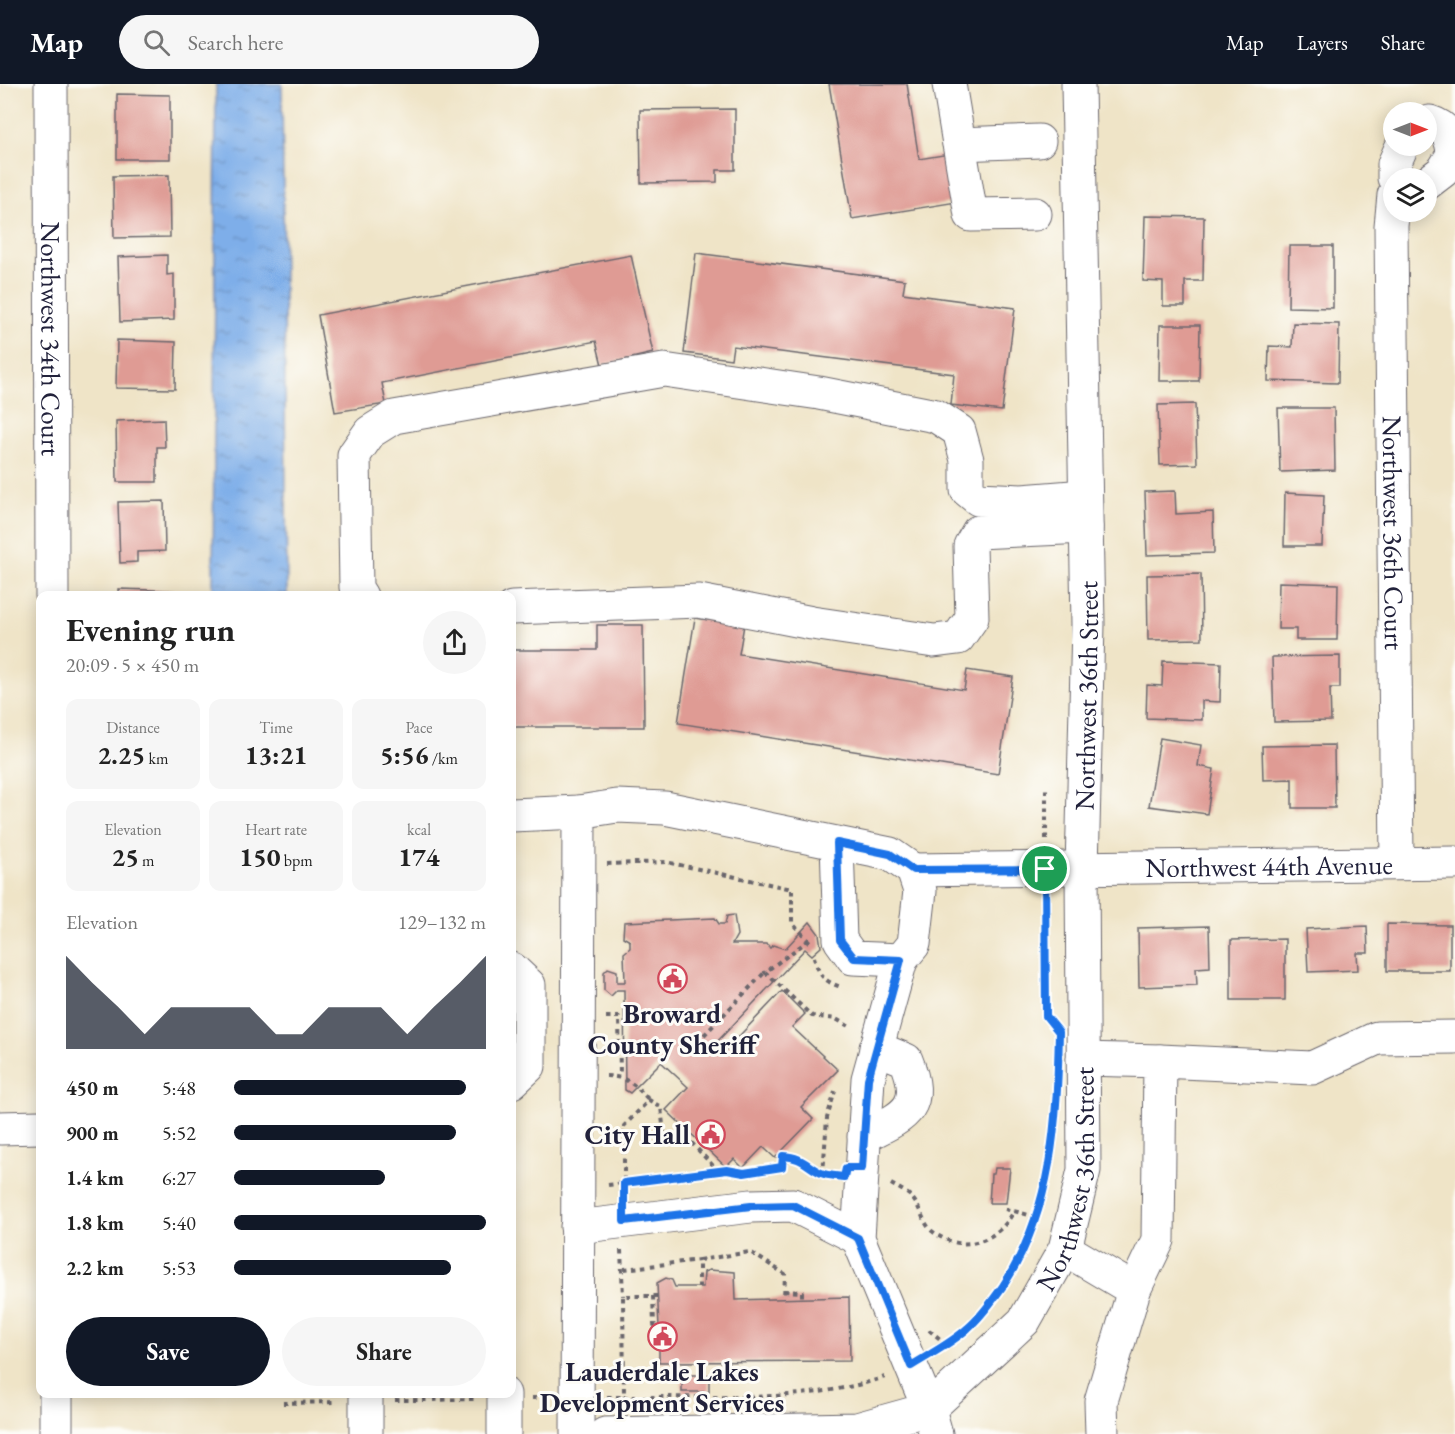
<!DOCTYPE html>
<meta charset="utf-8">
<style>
body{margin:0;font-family:"EB Garamond",serif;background:#f6f6f6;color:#222;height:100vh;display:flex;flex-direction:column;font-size:22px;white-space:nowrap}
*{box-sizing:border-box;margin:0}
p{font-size:20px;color:#767676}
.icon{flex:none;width:33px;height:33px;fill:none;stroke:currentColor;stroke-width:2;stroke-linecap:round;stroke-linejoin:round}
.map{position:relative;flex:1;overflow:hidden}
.sheet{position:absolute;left:36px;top:507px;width:480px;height:807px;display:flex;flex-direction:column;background:#fff;border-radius:12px;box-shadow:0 3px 15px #0003}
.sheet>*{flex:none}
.needle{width:39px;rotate:90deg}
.tools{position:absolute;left:1383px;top:18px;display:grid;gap:12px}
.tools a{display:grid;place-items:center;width:54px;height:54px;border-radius:50%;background:#fff;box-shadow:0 3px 15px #0003;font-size:30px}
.pin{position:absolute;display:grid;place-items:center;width:51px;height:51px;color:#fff;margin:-26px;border:3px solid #fff;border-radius:50%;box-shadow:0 2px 6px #0007}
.round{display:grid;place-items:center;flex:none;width:63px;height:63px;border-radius:32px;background:#f6f6f6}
.overview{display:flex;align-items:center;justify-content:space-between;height:102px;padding:0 30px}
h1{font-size:33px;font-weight:700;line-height:45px}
.figures{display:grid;grid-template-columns:repeat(3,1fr);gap:9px;height:102px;padding:6px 30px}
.figures div{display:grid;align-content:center;border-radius:12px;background:#f6f6f6;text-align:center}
.figures b{font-size:26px;font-weight:700}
.figures small{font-size:16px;font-weight:400}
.figures p{font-size:16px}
.chart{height:168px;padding:12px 30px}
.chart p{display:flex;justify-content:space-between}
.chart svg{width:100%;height:108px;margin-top:6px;fill:#111827;opacity:.7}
.primary-button{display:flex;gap:12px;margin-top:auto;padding:12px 30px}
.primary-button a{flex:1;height:69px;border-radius:36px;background:#111827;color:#fff;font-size:24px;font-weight:700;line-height:69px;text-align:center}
.primary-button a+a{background:#f6f6f6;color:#222}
ul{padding:0 30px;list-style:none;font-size:20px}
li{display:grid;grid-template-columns:96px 72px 1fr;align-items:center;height:45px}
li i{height:15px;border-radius:8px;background:#111827}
header{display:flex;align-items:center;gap:36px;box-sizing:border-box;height:84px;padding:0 30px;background:#111827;color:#fff}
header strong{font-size:28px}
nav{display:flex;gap:33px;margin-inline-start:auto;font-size:21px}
.search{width:420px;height:54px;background:#f6f6f6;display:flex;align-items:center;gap:15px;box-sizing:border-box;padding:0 21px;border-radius:33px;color:#767676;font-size:22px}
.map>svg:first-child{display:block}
.water{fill:url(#water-ripples);stroke:#506892;stroke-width:1.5}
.building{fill:#df9b94}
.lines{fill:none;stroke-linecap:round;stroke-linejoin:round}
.minor-casing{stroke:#6a666c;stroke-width:35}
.path{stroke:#6a666c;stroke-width:4;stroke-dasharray:4.5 4.5;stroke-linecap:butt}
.minor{stroke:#fff;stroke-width:33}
.route-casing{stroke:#fff;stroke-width:12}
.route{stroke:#1a73e8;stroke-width:8}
.labels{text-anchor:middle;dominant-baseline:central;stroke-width:6;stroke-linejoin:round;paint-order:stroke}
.street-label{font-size:27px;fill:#22223b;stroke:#fdfcf7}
.poi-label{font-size:27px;font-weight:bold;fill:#22223b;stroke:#fdfcf7}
</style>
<header>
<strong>Map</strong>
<div class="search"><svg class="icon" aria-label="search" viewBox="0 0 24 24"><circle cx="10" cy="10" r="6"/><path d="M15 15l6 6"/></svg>Search here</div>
<nav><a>Map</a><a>Layers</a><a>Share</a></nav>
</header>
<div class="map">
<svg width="1455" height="1350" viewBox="0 0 1455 1350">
<defs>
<pattern id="water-ripples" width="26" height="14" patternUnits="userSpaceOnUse" patternTransform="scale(1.5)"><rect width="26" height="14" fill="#7eaee9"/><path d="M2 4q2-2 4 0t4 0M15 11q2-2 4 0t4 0" fill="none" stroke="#678dbe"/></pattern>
</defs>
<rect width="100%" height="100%" fill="#fdfcf7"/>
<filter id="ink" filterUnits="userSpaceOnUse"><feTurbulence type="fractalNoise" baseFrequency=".0167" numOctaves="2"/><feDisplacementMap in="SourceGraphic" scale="12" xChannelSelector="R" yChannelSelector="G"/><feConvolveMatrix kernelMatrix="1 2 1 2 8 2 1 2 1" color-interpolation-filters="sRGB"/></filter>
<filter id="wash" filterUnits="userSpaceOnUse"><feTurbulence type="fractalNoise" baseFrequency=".008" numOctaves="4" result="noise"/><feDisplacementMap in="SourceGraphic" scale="24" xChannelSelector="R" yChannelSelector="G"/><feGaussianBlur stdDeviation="1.35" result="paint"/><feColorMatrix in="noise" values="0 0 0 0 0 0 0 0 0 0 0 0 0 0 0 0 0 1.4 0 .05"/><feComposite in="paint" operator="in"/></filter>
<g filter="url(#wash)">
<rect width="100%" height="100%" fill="#efe4c7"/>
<polygon class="water" points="216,0 282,0 287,511 213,511"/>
<g id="blocks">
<g class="building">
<polygon points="829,0 907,0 919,75 949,70 957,118 852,135"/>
<polygon points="117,10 170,11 170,75 117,75"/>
<polygon points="735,25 735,86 717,86 717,98 641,99 640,26"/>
<polygon points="169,91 170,153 114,154 113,92"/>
<polygon points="1145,132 1204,133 1203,197 1185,197 1185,222 1163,222 1163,198 1143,197"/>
<polygon points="1289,162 1333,162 1333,224 1288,223"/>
<polygon points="696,169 905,196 903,209 1015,224 1002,327 951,321 954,290 733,262 731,275 684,269"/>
<polygon points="167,171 167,191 174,190 174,236 120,238 118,173"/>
<polygon points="631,171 653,269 602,281 596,257 382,299 386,320 335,328 318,231"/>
<polygon points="1293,239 1339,240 1338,299 1268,297 1269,262 1292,263"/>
<polygon points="1160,241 1200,241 1199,297 1159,297"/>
<polygon points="117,256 176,258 175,305 116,304"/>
<polygon points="1195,320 1197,380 1160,381 1158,321"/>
<polygon points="1278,324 1334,324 1335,386 1280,388"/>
<polygon points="164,335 165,363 157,363 157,398 117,398 116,337"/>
<polygon points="1175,407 1176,430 1213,428 1214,469 1147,471 1145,408"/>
<polygon points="1285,409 1324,411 1322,462 1284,462"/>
<polygon points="164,417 165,467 137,468 137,478 120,479 118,418"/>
<polygon points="1201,490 1202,555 1148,556 1147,491"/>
<polygon points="1279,498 1338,500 1337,556 1296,556 1296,545 1278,545"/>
<polygon points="119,505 184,507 184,512 119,512"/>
<polygon points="695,534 744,541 739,570 964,606 967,586 1013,593 998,690 678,639"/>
<polygon points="597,541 643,541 644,643 512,643 512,566 597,566"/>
<polygon points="1340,572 1340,604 1330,604 1331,637 1274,638 1272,573"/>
<polygon points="1163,577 1221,579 1220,618 1202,617 1202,636 1146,634 1147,601 1162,602"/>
<polygon points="1160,654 1201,661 1198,682 1214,685 1207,730 1149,722"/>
<polygon points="1334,661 1335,724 1292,724 1292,695 1263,696 1262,662"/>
<polygon points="734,831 737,851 732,860 767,860 770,864 773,861 785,865 810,838 819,850 821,863 812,871 805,865 714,961 723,969 782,907 805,930 792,943 838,986 801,1023 813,1035 775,1074 763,1063 743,1084 734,1075 726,1083 666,1026 688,1003 661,978 630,1009 625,1006 624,906 617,906 611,912 604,906 604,888 608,884 617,887 617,898 625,898 624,869 630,864 630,857 623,853 624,838 715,834 719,840 725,840 727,832"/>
<polygon points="1387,840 1450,841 1450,887 1387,887"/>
<polygon points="1209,842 1210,883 1196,884 1197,901 1139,903 1138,844"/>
<polygon points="1367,842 1368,869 1357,869 1358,886 1308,888 1306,845"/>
<polygon points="1285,855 1285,916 1231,916 1231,856"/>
<polygon points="995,1084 1010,1084 1006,1119 989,1119 991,1090 994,1090"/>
<polygon points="709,1186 735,1188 736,1216 849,1213 850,1277 659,1278 659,1261 652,1256 650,1251 655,1244 659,1243 657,1199 666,1194 672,1196 675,1203 703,1203 704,1188"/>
<rect x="682" y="1291" width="27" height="17"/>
</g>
</g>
</g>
<g filter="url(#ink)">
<use href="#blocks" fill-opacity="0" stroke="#6a666c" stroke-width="1.5"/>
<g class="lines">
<defs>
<g id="minor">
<path id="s1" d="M51,0l1,512"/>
<polyline points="949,0 971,131 1035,130"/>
<path d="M1430,38c16,5 21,14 23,30"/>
<polyline points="959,60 1039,57"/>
<polyline points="1394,94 1394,80 1402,62"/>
<polyline points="1426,100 1443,87 1455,67"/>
<path id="s2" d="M1394,111l-3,31 6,637"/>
<polyline points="361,512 356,504 354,371 370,348 394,333 664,286 819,309 936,332 959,347 967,376 967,406 978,415 1022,417 1085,412"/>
<polyline points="512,524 699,517 812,539 934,557 958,554 972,534 970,462 978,448 1086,443"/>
<polyline points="512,731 579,728"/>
<path id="s3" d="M913,786l542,-7"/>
<polyline points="512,885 529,901 529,982 512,998"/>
<polyline points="1083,975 1160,977 1158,1156 1134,1206"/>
<polyline points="1160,977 1312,984 1377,954 1455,953"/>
<polyline points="0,1044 40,1043"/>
<path d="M864,1052c40,-20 62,-27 42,-76l-30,-12"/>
<polyline points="577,1143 751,1122 793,1121 858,1154"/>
<polyline points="1065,1165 1134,1206 1101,1317 1102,1350"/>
<polyline points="56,1310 56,1350"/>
<polyline points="366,1310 366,1350"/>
<polyline points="504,1310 504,1350"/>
<polyline points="577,1350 579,728 617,722 665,724 890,770 913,786 920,807 914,860 901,876 853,874 840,856 837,759"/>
<polyline points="605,1350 857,1345 929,1325 858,1154 868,995 901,876"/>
<path id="s4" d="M936,1350l-7,-25 95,-88 41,-72 19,-79 -2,-301 6,-245 -10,-540"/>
</g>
</defs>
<use href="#minor" class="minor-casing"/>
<g class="path">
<polyline points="1046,755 1046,705"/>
<polyline points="607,780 666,778 792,805 792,839 810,858"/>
<polyline points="1045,814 1046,932 1054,942"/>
<polyline points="809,856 765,888 812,932 836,935 852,944"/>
<path d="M814,873c5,18 9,24 27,30"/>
<polyline points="606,933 619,933 620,992"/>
<polyline points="704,951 765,888"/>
<path d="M606,992c21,0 29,9 43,24"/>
<polyline points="823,1090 827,1034 835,1007"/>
<path d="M891,1100c7,4 18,9 22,15 8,10 10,24 19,32 29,24 66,11 82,-20l22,6c-12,39 -34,78 -63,107"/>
<polyline points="608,1101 624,1099 624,1042 649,1016 661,1023 664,1050 687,1054 718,1087"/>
<path d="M624,1108v-9l103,-13 17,3 38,-6 1,-11c20,1 32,17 50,20"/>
<polyline points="1005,1125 1014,1127"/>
<polyline points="1036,1133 1052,1076"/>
<polyline points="621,1166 623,1212"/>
<polyline points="699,1176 750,1168 785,1190 784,1214"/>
<polyline points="624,1185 699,1176 699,1203"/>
<polyline points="784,1207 802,1208 802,1214"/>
<polyline points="653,1212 654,1241 659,1241"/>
<path d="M658,1212h-35l1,101c83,-1 183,7 261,-20"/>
<polyline points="929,1246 945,1259 937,1266"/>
<polyline points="945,1259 968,1245"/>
<polyline points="430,1310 430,1316 474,1315"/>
<polyline points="607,1313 624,1313"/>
<polyline points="532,1314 549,1314"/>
<polyline points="395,1316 430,1316"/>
<polyline points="283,1319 336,1318"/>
</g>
<use href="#minor" class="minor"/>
</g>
</g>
<g class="lines" filter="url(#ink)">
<defs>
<path id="route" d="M837,759l53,11 23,16 132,-1 1,147 13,16c-2,88 -6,178 -56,254 -11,15 -21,30 -35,42 -16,15 -38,26 -57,38l-53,-128 -65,-33 -42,1 -127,15v-38l103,-13 17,3 38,-6 1,-11c22,1 25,13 41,18 6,2 14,2 20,3l2,-9h16l6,-89 33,-119 -47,-2 -14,-18z"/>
</defs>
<use href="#route" class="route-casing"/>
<use href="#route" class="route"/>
</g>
<defs>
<symbol id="civic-ring" viewBox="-11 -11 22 22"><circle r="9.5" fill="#fdfcf7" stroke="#d1495b" stroke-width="1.5"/><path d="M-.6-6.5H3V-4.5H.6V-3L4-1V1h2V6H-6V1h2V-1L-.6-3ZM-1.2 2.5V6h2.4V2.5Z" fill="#d1495b"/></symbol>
</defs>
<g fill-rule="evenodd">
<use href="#civic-ring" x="656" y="878" width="33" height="33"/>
<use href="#civic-ring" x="694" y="1034" width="33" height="33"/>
<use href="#civic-ring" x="646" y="1236" width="33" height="33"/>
</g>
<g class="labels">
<g class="street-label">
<text stroke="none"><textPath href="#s1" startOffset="255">Northwest 34th Court</textPath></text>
<text stroke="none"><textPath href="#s2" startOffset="338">Northwest 36th Court</textPath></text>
<text stroke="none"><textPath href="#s4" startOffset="794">Northwest 36th Street</textPath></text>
<text stroke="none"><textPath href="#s3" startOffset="356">Northwest 44th Avenue</textPath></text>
<text stroke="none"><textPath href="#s4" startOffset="308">Northwest 36th Street</textPath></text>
</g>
<g class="poi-label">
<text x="672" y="929">Broward<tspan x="672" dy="31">County Sheriff</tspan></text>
<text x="690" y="1050" text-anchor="end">City Hall</text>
<text x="662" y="1287">Lauderdale Lakes<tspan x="662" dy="31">Development Services</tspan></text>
</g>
</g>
</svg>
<div class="tools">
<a><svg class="needle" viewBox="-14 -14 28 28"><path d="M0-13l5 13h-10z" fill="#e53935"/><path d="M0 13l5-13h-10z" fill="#767676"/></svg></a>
<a><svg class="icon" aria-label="layers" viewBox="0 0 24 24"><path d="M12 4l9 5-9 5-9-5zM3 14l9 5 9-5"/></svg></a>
</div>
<div class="pin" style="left:1045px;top:785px;background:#1e9e55"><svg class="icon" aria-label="arrive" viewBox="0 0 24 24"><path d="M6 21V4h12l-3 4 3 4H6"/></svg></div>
<section class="sheet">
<div class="overview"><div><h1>Evening run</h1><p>20:09 · 5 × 450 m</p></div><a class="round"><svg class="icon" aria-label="share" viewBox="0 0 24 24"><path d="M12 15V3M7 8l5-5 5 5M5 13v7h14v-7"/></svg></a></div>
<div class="figures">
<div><p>Distance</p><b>2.25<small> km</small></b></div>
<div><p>Time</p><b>13:21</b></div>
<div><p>Pace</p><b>5:56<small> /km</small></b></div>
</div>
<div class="figures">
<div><p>Elevation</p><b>25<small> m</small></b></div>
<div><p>Heart rate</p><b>150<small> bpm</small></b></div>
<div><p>kcal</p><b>174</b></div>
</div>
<div class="chart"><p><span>Elevation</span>129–132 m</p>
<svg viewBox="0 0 160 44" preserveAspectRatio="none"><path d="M0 44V6L10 17L20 27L30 38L40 27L50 27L60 27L70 27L80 38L90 38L100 27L110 27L120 27L130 38L140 27L150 17L160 6V44z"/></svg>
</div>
<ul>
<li><b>450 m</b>5:48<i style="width:92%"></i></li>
<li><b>900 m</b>5:52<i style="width:88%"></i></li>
<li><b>1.4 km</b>6:27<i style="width:60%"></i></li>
<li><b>1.8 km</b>5:40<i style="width:100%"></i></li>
<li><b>2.2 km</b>5:53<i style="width:86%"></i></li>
</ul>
<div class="primary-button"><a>Save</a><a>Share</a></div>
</section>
</div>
